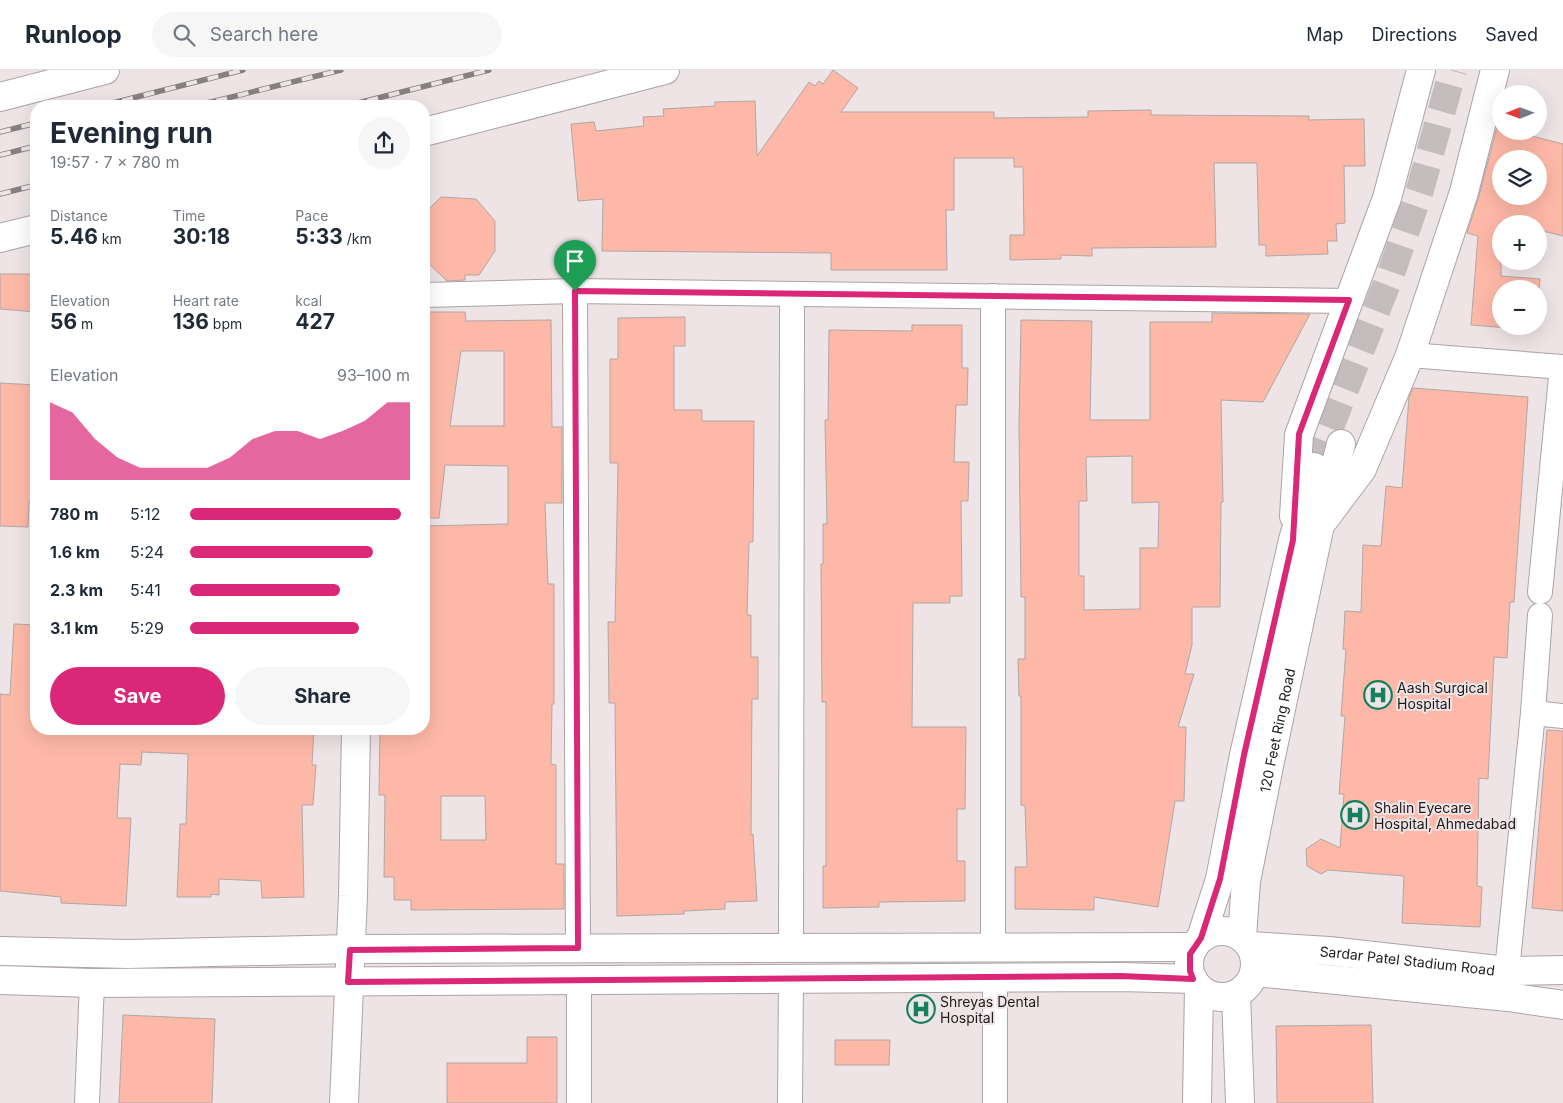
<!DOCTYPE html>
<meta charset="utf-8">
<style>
body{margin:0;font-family:Inter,sans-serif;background:#f6f6f7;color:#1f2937;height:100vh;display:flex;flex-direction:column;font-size:19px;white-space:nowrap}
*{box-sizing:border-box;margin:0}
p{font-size:16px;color:#747a83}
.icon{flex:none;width:28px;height:28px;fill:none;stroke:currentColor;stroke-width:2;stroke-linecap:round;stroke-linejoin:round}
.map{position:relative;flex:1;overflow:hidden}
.side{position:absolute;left:30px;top:30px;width:400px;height:635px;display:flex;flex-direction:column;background:#fff;border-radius:20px;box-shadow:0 5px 20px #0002}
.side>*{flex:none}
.needle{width:32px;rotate:269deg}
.fabs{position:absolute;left:1492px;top:15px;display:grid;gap:10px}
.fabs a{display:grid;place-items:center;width:55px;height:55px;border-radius:50%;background:#fff;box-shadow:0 5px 20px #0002;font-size:25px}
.pin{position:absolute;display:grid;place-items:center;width:42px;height:42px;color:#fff;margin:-51px -21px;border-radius:50% 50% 50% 0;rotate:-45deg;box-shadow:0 0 5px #0007}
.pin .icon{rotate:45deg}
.round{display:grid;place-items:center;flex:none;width:52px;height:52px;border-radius:26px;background:#f6f6f7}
.head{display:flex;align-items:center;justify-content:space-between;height:85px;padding:0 20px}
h1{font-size:28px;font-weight:700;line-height:38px}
.stats{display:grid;grid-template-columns:repeat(3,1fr);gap:8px;height:85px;padding:5px 20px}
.stats div{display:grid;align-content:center}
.stats b{font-size:21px;font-weight:700}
.stats small{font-size:14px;font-weight:400}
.stats p{font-size:14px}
.chart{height:140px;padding:10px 20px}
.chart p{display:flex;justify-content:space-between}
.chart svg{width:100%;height:90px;margin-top:5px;fill:#db2777;opacity:.7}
.cta{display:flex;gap:10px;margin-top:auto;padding:10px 20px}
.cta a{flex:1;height:58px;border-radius:30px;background:#db2777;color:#fff;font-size:20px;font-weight:700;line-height:58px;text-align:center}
.cta a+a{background:#f6f6f7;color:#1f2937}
ul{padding:0 20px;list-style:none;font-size:16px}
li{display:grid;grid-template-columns:80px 60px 1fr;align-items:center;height:38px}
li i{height:12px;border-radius:6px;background:#db2777}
header{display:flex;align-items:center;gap:30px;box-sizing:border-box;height:70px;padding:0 25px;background:#fff;border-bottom:1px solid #e0e1e3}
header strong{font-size:24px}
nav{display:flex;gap:28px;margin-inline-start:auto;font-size:18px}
.search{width:350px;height:45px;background:#f6f6f7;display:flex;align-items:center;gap:12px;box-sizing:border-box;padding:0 18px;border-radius:28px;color:#747a83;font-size:19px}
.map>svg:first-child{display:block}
.building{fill:#feb8a7;stroke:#b0a7a4;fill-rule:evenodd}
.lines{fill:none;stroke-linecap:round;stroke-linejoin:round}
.primary-tunnel{stroke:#c4bcbd;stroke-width:28;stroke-dasharray:28 14;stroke-linecap:butt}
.minor-casing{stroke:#aca3a5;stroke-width:26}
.tertiary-casing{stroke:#aca3a5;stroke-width:30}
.primary-casing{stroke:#aca3a5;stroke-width:30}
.minor{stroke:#fff;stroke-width:24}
.tertiary{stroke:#fff;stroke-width:28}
.primary{stroke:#fff;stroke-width:28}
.rail-casing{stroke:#878081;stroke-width:5.5}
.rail{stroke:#eee4e6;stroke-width:4;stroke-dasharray:11;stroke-linecap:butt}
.route-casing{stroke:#fff;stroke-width:10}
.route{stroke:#db2777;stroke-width:6}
.labels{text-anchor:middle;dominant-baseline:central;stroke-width:4;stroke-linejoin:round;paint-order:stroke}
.poi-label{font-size:14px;fill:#1e1b1b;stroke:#eee4e6;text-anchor:start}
.street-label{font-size:14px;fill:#1e1b1b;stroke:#eee4e6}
</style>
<header>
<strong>Runloop</strong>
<div class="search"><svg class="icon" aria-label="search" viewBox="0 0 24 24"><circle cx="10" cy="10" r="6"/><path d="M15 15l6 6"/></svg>Search here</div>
<nav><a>Map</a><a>Directions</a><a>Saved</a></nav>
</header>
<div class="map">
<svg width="1563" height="1033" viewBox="0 0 1563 1033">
<rect width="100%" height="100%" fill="#eee4e6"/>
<g class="building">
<polygon points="833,0 858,18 841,42 994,42 994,48 1088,47 1088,41 1151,40 1151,45 1309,46 1309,50 1364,49 1365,96 1344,96 1345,153 1336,154 1337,171 1327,171 1328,184 1266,186 1266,175 1259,175 1257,93 1214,93 1216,177 1092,178 1092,186 1061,185 1061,189 1010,190 1010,165 1024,165 1023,97 1014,97 1014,88 954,88 954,140 946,140 947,200 831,200 831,183 602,181 603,129 578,131 571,54 594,52 596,61 644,56 643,47 664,46 663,39 715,36 715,32 755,31 757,86 809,12 815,16 819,11 823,14"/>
<path d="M1497,57l4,2v2h11l51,13v92l-24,-6v-6h-28l-10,-3v55l39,3 -1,11 -38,-1v37h35l-1,4 -64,-5 7,-89 -11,-3 12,-37zM1501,89h38v37h-38z"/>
<polygon points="441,127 476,129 495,151 495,181 479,205 465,205 465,210 447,211 424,189 424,144"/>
<polygon points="0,204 36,204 36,242 0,239"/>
<path d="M424,242h41l1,9 85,-1 1,107h10v76h-17l3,81h6v120h-2l-1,60 5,1v99h8v45l-153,1v-10h-17v-23h-10l1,-82h-6l1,-66h44v-203l84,-2v-58l-63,-1 -6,53h-15zM461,281h43v75h-54zM441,726h44l1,44h-45z"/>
<path d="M1212,243l98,1 -47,88 -42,-2 2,102h-2l-1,105h-28v38l-7,29h9l-16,53h8l-2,74h-9l-17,106 -64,-10v13l-79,-1v-42h12l-2,-61 -4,-1v-109h-2l-1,-37h7v-62h-4l-2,-169 2,-108 71,1 -2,99h60v-98h62zM1132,386v47l27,-1 -1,46h-18v61l-56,1v-34h-5v-75h8l-1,-44z"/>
<polygon points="685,247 685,276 674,276 674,340 702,340 702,351 754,351 753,472 749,472 747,545 751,545 751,587 758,587 758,629 752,629 751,765 753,764 757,831 725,832 725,839 684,841 684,844 617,846 615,633 609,633 608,552 615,552 618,393 610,393 610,289 618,289 618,248"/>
<polygon points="912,255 962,255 962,298 968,298 967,335 956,335 954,392 969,392 968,431 961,431 962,526 950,526 950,533 913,533 912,657 966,657 965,739 957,739 957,791 965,791 965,831 879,832 879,837 823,838 823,796 826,796 826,632 822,632 821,494 823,494 823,454 827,454 825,350 828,350 829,260 912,261"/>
<polygon points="0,313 36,315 36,433 29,432 28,457 0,456"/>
<polygon points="1413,318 1528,327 1514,532 1510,532 1507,588 1494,587 1488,709 1479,708 1477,816 1482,817 1480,857 1402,853 1404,806 1328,800 1321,804 1307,796 1306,779 1321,769 1340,778 1344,724 1339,724 1345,646 1341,646 1346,579 1343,579 1345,541 1361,542 1363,475 1381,476 1386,416 1402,418 1409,327"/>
<polygon points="14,554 36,555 36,659 314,659 312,695 316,695 313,735 302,735 304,827 262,828 261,811 219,809 219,825 211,824 211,827 177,827 180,754 186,754 188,684 142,682 141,695 120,694 117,748 131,748 126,836 61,833 61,827 0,821 0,624 10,625"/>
<polygon points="1547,660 1563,661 1563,841 1532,838"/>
<polygon points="123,945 215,949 212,1033 119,1033"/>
<polygon points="1371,955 1373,1033 1277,1033 1276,956"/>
<polygon points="527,967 557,967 557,1033 447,1033 447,993 527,993"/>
<polygon points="835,970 890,970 889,995 835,995"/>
</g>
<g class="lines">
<polyline class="primary-tunnel" points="1314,397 1390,206 1420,120 1453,0"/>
<defs>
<g id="minor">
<polyline points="575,221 578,878"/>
<polyline points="424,225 575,221 1349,231"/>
<polyline points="993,226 993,877"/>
<polyline points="1410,285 1563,297"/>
<polyline points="1540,522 1562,297"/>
<polyline points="1533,643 1563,646"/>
<polyline points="791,878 792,224"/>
<polyline points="995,907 995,1033"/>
<polyline points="579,910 579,1033"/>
<polyline points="1508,920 1507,901 1533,643 1540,545"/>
<polyline points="87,1033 92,913"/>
<polyline points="790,1033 791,908"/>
</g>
<g id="tertiary">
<polyline points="0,27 105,0"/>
<polyline points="424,62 665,0"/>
<polyline points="0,168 36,159"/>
<polyline points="1294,446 1299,365 1387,128 1421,0"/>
<polyline points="1320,455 1362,399 1410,285 1464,122 1495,0"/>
<path id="s1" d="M1250,876l79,5 178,20 56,-1"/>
<polyline points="0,881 128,884 350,879 1194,877"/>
<polyline points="1255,902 1508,927 1563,935"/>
<polyline points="0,910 92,913 1121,907 1193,909"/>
<polyline points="344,1033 353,826 356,659"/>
</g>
<g id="primary">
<circle cx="1222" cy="894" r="33"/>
<path id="s2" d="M1242,867l4,-56 24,-120 50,-236 21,-81"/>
<polyline points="1201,868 1220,809 1244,685 1293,470 1314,397"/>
<polyline points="1236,925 1240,1033"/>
<polyline points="1197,1033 1199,918"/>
</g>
</defs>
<use href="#minor" class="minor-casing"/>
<use href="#tertiary" class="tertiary-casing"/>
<use href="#primary" class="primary-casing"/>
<use href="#minor" class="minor"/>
<use href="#tertiary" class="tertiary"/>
<use href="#primary" class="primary"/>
<defs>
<g id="rail">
<polyline points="101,36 243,0"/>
<polyline points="195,36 341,0"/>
<polyline points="346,36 489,0"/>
<polyline points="0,62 36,53"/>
<polyline points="0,85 36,76"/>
<polyline points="0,124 36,115"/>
</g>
</defs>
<use href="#rail" class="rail-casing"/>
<use href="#rail" class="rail"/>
</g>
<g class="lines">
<defs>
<polygon id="route" points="575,221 1349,230 1299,364 1293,470 1244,685 1220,809 1201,868 1190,884 1190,901 1193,909 1121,906 348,912 350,880 578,878"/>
</defs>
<use href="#route" class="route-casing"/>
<use href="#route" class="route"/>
</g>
<defs>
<symbol id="hospital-ring" viewBox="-11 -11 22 22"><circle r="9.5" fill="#eee4e6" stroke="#14805d" stroke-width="1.5"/><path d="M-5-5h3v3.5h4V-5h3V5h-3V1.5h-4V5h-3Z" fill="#14805d"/></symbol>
</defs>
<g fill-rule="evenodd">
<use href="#hospital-ring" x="1362" y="609" width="32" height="32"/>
<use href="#hospital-ring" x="1339" y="729" width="32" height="32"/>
<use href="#hospital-ring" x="905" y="923" width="32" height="32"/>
</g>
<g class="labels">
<g class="poi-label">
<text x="1397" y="617">Aash Surgical<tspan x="1397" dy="16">Hospital</tspan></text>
<text x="1374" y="737">Shalin Eyecare<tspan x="1374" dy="16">Hospital, Ahmedabad</tspan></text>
<text x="940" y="931">Shreyas Dental<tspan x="940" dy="16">Hospital</tspan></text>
</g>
<g class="street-label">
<text stroke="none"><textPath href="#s2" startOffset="210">120 Feet Ring Road</textPath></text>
<text stroke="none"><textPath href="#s1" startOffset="158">Sardar Patel Stadium Road</textPath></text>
</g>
</g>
</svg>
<div class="fabs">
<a><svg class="needle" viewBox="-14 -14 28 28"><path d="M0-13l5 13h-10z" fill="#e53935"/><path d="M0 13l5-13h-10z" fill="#747a83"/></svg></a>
<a><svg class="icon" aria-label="layers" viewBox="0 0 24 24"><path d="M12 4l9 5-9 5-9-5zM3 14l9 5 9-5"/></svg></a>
<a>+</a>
<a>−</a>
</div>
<div class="pin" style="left:575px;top:221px;background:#1e9e55"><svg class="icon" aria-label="arrive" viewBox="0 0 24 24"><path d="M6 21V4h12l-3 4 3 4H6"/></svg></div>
<section class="side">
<div class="head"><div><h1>Evening run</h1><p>19:57 · 7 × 780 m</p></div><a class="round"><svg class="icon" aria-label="share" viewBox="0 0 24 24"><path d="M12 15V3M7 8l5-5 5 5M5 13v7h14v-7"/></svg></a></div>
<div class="stats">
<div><p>Distance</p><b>5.46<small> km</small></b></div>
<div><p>Time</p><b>30:18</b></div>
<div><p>Pace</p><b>5:33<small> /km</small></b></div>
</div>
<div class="stats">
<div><p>Elevation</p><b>56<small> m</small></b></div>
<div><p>Heart rate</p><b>136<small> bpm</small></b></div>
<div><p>kcal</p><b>427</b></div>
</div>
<div class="chart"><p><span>Elevation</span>93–100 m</p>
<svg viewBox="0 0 160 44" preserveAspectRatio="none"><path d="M0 44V6L10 11L20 24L30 33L40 38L50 38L60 38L70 38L80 33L90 24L100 20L110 20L120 24L130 20L140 15L150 6L160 6V44z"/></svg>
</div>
<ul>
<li><b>780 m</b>5:12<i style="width:96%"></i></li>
<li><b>1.6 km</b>5:24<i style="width:83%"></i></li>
<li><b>2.3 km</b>5:41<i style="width:68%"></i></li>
<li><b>3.1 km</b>5:29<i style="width:77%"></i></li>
</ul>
<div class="cta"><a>Save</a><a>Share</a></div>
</section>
</div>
